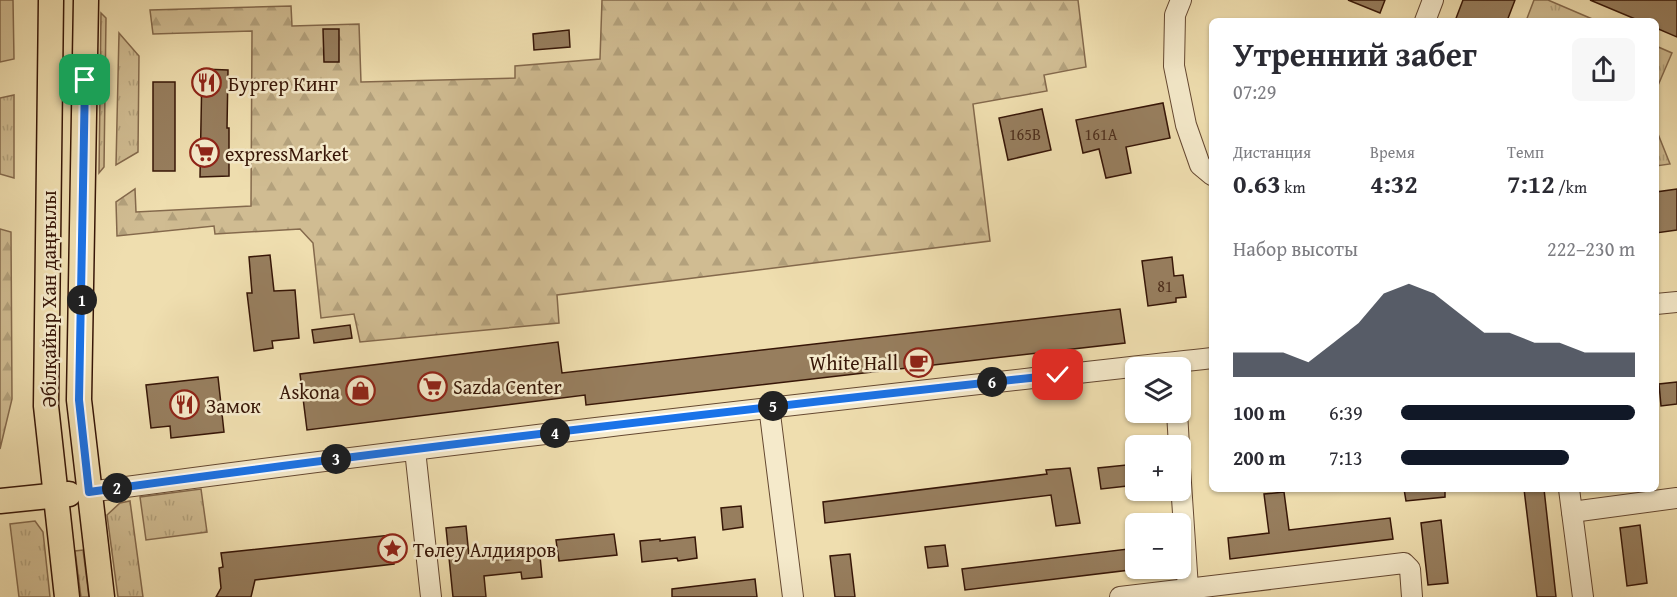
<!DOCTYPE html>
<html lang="ru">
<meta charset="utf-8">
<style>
body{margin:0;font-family:"Gentium Book Plus",serif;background:#f7f7f7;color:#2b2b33;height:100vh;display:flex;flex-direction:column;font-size:22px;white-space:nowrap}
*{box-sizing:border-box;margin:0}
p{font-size:20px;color:#7c7c81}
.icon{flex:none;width:33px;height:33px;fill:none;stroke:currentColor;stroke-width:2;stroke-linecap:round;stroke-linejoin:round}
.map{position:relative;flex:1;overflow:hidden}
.panel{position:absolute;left:1209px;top:18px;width:450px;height:474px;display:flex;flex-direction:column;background:#fff;border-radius:9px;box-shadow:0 2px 4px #0004}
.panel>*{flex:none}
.tools{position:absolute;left:1125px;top:357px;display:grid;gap:12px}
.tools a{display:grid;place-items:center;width:66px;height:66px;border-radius:9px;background:#fff;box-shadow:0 2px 4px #0004;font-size:30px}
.pin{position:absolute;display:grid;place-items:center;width:51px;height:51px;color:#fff;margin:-26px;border-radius:12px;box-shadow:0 3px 9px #0006}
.km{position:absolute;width:30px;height:30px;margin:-15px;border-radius:50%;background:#222;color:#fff;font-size:16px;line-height:30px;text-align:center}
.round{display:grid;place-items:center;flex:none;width:63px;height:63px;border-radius:9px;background:#f7f7f7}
.summary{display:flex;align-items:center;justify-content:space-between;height:102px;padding:0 24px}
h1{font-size:33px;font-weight:700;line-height:45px}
.figures{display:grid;grid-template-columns:repeat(3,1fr);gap:9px;height:102px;padding:6px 24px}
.figures div{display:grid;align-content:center}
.figures b{font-size:26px;font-weight:700}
.figures small{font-size:16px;font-weight:400}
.figures p{font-size:16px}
.chart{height:168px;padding:12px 24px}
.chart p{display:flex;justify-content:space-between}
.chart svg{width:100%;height:108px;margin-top:6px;fill:#111827;opacity:.7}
ul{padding:0 24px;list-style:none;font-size:20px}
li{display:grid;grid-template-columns:96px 72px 1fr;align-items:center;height:45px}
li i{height:15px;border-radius:8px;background:#111827}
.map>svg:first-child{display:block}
.grass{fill:url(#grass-tufts);stroke:#84694c;stroke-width:1.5}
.forest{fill:url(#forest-firs);stroke:#84694c;stroke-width:1.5}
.green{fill:#d0bc92;stroke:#84694c;stroke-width:1.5}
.building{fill:#977e5e;stroke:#371607;stroke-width:1.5}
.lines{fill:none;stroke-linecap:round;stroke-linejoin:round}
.minor-casing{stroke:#654831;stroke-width:22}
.major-casing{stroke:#371607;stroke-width:27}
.minor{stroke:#f5eacb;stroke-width:20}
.major{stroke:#efdeaf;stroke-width:24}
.route-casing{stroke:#fff;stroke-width:12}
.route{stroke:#1a73e8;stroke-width:8}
.labels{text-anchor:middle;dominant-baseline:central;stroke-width:5;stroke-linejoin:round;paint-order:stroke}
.number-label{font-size:16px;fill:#4f301d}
.poi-label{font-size:20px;fill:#371607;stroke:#f5eacb;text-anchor:start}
.street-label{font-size:20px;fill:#371607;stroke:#f5eacb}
</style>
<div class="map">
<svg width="1677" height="597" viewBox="0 0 1677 597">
<defs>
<pattern id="grass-tufts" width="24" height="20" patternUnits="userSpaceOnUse" patternTransform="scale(1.5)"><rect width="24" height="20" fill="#d0bc92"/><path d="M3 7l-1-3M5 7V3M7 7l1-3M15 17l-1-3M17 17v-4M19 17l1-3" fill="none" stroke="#b3a17c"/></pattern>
<pattern id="forest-firs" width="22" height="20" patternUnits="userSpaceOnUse" patternTransform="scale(1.5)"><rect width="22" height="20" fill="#d0bc92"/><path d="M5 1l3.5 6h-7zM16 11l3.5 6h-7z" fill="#b3a17c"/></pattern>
</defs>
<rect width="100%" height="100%" fill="#efdeaf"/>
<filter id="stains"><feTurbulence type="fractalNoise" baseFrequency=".00333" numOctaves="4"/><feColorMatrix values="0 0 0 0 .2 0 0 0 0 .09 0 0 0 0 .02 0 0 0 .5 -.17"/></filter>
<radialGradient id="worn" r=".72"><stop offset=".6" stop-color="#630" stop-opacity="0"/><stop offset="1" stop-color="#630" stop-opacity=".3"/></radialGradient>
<g class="grass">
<polygon points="1534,0 1548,0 1597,21 1526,21"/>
<polygon points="101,13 106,18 104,167 99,173"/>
<polygon points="119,33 139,56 138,152 116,165"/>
<polygon points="1656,46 1672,53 1656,90"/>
<polygon points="14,95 14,178 0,174 0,98"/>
<polygon points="1656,129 1670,164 1656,166"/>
<polygon points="201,489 207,532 146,540 140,497"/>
<polygon points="130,501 143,597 118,597 107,515 120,503"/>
<polygon points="35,521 43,532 50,597 19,597 10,524"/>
<polygon points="83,550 89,597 81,597 75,551"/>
</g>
<g class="forest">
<polygon points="602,0 1078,0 1086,67 1044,75 1047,91 973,104 990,241 557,295 559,323 360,342 354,314 321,318 313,243 300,229 215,234 214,226 117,236 116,202 135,189 136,212 251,206 252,31 153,34 150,10 291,6 292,26 359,24 361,82 515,78 515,66 600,59"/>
<polygon points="0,229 11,232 12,399 0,449"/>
</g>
<polygon class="green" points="0,0 13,0 14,59 0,62"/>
<g class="building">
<polygon points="1348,0 1385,0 1380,13"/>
<polygon points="1463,0 1515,0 1507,21 1455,21"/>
<polygon points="1590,0 1677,0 1677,37 1656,28 1656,21 1640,21"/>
<polygon points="323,29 339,29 339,62 324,62"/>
<polygon points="569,30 570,47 534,50 533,34"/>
<polygon points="202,69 228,70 227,128 229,128 229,176 200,177"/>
<rect x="153" y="82" width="22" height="89"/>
<polygon points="1163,103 1170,138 1126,147 1131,173 1106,178 1099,149 1083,153 1076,120"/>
<polygon points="1042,109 1051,150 1008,160 999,118"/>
<polygon points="1677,189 1677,230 1656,233 1656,192"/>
<polygon points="270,255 274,291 295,290 299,338 272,341 273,348 254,351 247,293 252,293 249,257"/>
<polygon points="1172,257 1174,276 1183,275 1186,297 1176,298 1176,302 1148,306 1142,261"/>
<polygon points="1120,309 1125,343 586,405 585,395 307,430 300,374 558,342 562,373"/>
<polygon points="350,325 352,338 314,343 312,330"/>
<polygon points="218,377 224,432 171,438 170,426 151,428 146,385"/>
<polygon points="1677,382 1677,404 1661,406 1659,384"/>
<polygon points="1136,464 1136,485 1101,489 1098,468"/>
<polygon points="1070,468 1080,523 1056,526 1051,495 825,523 823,502 1047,474 1046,470"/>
<polygon points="1404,489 1445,489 1445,497 1406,501"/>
<polygon points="1524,489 1544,489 1556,597 1537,597"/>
<polygon points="1284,492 1289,530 1390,518 1393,539 1230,559 1228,538 1269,533 1264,494"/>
<polygon points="741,506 743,527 723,530 721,508"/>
<polygon points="1441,520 1448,583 1428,585 1421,523"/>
<polygon points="1640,525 1647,583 1627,586 1620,528"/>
<polygon points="466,526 469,556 505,552 506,560 540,556 542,577 522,579 521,572 484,576 486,597 453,597 446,528"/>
<polygon points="614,534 617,555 559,561 556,540"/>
<polygon points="391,535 394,564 255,580 251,597 216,597 221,588 219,568 223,567 221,553"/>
<polygon points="695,537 697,558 678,561 677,558 642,562 640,541 660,539 660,541"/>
<polygon points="945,545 948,566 928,568 925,547"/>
<polygon points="1128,549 1130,570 965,590 962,569"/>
<polygon points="850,554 855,597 835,597 830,556"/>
<polygon points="755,579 757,597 672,597 672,589"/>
</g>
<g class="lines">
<defs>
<g id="minor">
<polyline points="1181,0 1175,15 1174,66 1186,125 1200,165 1212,175"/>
<polyline points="1425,21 1433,0"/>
<polyline points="1656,304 1677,302"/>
<polyline points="769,406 793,597"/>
<polyline points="1177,412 1179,446"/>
<polyline points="415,450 431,597"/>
<polyline points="1180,468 1188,588"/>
<polyline points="1569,489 1583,597"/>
<path d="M89,492c374,-51 748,-92 1123,-134"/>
<polyline points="1572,512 1677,498"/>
<polyline points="1120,597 1404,563 1410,569 1412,597"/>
</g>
<g id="major">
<polyline points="51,0 46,406 67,597"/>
<polyline points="86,0 79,400 102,597"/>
<polyline points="0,501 69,494"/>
</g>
</defs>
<use href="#minor" class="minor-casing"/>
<use href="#major" class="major-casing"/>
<use href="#minor" class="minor"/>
<use href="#major" class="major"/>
</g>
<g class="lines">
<defs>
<path id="route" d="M85,80l-6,320 10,92c322,-45 646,-82 969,-117"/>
</defs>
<use href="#route" class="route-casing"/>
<use href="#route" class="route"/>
</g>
<defs>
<symbol id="restaurant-ring" viewBox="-11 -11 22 22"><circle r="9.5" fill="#f5eacb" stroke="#8f2418" stroke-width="1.5"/><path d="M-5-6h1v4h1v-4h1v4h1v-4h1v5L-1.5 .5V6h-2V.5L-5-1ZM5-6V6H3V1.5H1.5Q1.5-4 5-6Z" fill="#8f2418"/></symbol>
<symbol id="supermarket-ring" viewBox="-11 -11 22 22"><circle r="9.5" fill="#f5eacb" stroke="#8f2418" stroke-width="1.5"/><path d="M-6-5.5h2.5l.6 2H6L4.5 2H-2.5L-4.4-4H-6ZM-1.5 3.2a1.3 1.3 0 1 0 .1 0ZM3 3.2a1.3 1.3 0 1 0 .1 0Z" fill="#8f2418"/></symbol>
<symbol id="cafe-ring" viewBox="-11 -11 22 22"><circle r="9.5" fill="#f5eacb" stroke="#8f2418" stroke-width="1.5"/><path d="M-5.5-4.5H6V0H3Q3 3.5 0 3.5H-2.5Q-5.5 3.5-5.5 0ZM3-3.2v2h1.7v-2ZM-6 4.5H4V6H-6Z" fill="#8f2418"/></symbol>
<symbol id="shop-ring" viewBox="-11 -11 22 22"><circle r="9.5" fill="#f5eacb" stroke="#8f2418" stroke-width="1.5"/><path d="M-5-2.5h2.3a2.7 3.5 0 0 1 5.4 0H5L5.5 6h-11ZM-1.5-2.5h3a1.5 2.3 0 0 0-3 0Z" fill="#8f2418"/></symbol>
<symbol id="sight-ring" viewBox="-11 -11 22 22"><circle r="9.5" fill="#f5eacb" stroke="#8f2418" stroke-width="1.5"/><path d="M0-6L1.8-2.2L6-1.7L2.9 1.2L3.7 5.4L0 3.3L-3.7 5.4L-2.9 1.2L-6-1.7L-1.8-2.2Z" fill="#8f2418"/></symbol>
</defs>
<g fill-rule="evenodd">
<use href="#restaurant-ring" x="190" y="66" width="33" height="33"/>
<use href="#supermarket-ring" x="188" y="136" width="33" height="33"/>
<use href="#cafe-ring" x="902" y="346" width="33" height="33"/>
<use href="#supermarket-ring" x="416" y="370" width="33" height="33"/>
<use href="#shop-ring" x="344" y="374" width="33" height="33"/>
<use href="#restaurant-ring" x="168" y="388" width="33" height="33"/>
<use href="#sight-ring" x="376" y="532" width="33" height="33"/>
</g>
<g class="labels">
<g class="number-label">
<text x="1025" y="134">165В</text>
<text x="1101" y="134">161А</text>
<text x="1165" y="286">81</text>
</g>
<g class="poi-label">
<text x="228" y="83">Бургер Кинг</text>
<text x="225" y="153">expressMarket</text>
<text x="898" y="362" text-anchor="end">White Hall</text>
<text x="453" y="386">Sazda Center</text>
<text x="340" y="391" text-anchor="end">Askona</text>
<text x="206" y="405">Замок</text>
<text x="413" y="549">Төлеу Алдияров</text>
</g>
<g class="street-label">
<text transform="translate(48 299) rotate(-90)">Әбілқайыр Хан даңғылы</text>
</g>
</g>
<rect width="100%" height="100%" filter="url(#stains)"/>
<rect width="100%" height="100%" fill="url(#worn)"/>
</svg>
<div class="tools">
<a><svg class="icon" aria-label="layers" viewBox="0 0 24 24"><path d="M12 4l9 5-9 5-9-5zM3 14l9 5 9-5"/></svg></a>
<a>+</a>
<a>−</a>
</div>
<div class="pin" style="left:85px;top:80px;background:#1e9e55"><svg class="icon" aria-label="arrive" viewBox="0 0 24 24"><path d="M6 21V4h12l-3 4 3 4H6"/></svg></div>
<div class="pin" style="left:1058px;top:375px;background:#d93025"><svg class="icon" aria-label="check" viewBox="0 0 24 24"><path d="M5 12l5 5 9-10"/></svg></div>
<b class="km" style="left:82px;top:300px">1</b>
<b class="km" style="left:117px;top:488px">2</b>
<b class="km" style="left:336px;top:459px">3</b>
<b class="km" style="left:555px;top:433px">4</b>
<b class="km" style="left:773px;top:406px">5</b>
<b class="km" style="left:992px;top:382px">6</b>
<section class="panel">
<div class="summary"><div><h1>Утренний забег</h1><p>07:29</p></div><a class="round"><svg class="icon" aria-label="share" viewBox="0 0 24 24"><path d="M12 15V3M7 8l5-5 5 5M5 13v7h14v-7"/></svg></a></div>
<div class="figures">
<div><p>Дистанция</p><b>0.63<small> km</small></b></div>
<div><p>Время</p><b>4:32</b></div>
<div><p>Темп</p><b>7:12<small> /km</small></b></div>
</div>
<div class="chart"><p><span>Набор высоты</span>222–230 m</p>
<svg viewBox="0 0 160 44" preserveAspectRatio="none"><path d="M0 44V34L10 34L20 34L30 38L40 30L50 22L60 10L70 6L80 10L90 18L100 26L110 26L120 30L130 30L140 34L150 34L160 34V44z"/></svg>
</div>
<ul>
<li><b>100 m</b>6:39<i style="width:100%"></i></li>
<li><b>200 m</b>7:13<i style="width:72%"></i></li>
</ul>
</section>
</div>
